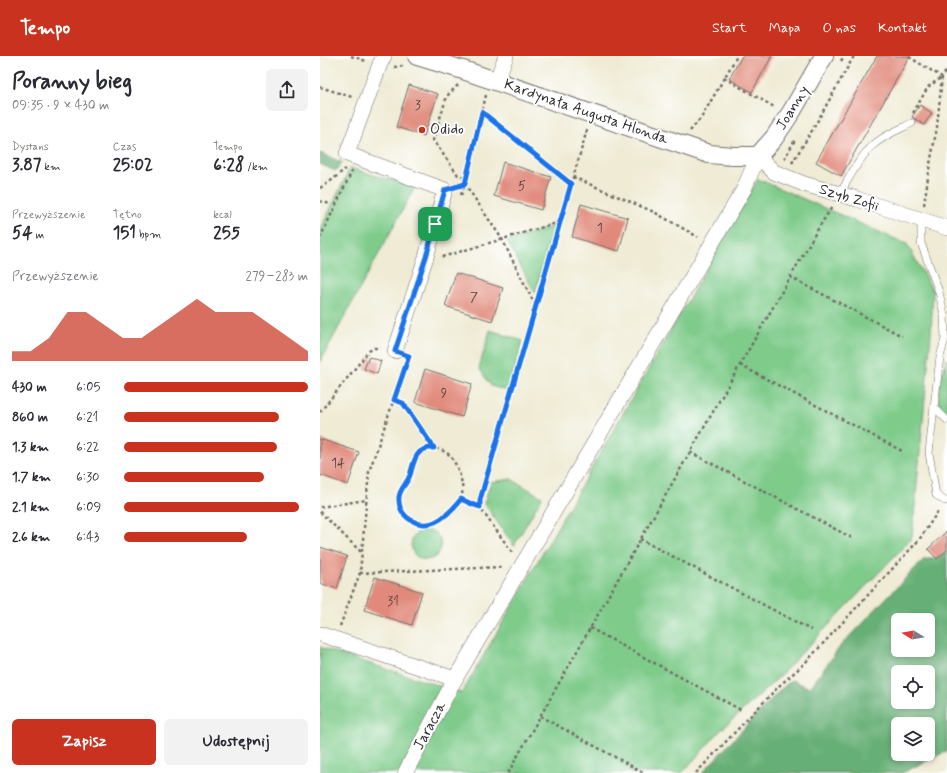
<!DOCTYPE html>
<html lang="pl">
<meta charset="utf-8">
<style>
body{margin:0;font-family:Mynerve,sans-serif;background:#f2f2f3;color:#2b2b33;height:100vh;display:flex;flex-direction:column;font-size:15px;white-space:nowrap}
*{box-sizing:border-box;margin:0}
p{font-size:13px;color:#7c7c81}
.icon{flex:none;width:22px;height:22px;fill:none;stroke:currentColor;stroke-width:2;stroke-linecap:round;stroke-linejoin:round}
.map{position:relative;flex:1;overflow:hidden}
.drawer{display:flex;flex-direction:column;background:#fff;width:320px}
.drawer>*{flex:none}
.needle{width:26px;rotate:281deg}
.controls{position:absolute;left:571px;top:557px;display:grid;gap:8px}
.controls a{display:grid;place-items:center;width:44px;height:44px;border-radius:6px;background:#fff;box-shadow:0 2px 6px #0003;font-size:20px}
.pin{position:absolute;display:grid;place-items:center;width:34px;height:34px;color:#fff;margin:-17px;border-radius:8px;box-shadow:0 2px 6px #0006}
.round{display:grid;place-items:center;flex:none;width:42px;height:42px;border-radius:6px;background:#f2f2f3}
.summary{display:flex;align-items:center;justify-content:space-between;height:68px;padding:0 12px}
h1{font-size:22px;font-weight:700;line-height:30px}
.figures{display:grid;grid-template-columns:repeat(3,1fr);gap:6px;height:68px;padding:4px 12px}
.figures div{display:grid;align-content:center}
.figures b{font-size:17px;font-weight:700}
.figures small{font-size:11px;font-weight:400}
.figures p{font-size:11px}
.chart{height:112px;padding:8px 12px}
.chart p{display:flex;justify-content:space-between}
.chart svg{width:100%;height:72px;margin-top:4px;fill:#c8321e;opacity:.7}
.cta{display:flex;gap:8px;margin-top:auto;padding:8px 12px}
.cta a{flex:1;height:46px;border-radius:6px;background:#c8321e;color:#fff;font-size:16px;font-weight:700;line-height:46px;text-align:center}
.cta a+a{background:#f2f2f3;color:#2b2b33}
ul{padding:0 12px;list-style:none;font-size:13px}
li{display:grid;grid-template-columns:64px 48px 1fr;align-items:center;height:30px}
li i{height:10px;border-radius:5px;background:#c8321e}
header{display:flex;align-items:center;gap:24px;box-sizing:border-box;height:56px;padding:0 20px;background:#c8321e;color:#fff}
header strong{font-size:19px}
nav{display:flex;gap:22px;margin-inline-start:auto;font-size:14px}
main{display:flex;flex:1;min-height:0}
.map>svg:first-child{display:block}
.green{fill:#7ecb8a;stroke:#547b5a}
.forest{fill:#66af76;stroke:#486d50;fill-rule:evenodd}
.building{fill:#e18a7c}
.lines{fill:none;stroke-linecap:round;stroke-linejoin:round}
.service-casing{stroke:#706e66;stroke-width:8}
.minor-casing{stroke:#706e66;stroke-width:16}
.tertiary-casing{stroke:#706e66;stroke-width:20}
.path{stroke:#706e66;stroke-width:2.5;stroke-dasharray:3 3;stroke-linecap:butt}
.service{stroke:#fff;stroke-width:7}
.minor{stroke:#fff;stroke-width:15}
.tertiary{stroke:#fff;stroke-width:18}
.route-casing{stroke:#fff;stroke-width:8}
.route{stroke:#1a73e8;stroke-width:5}
.poi-dot{fill:#c8321e;stroke:#fff;stroke-width:1.5}
.labels{text-anchor:middle;dominant-baseline:central;stroke-width:3.5;stroke-linejoin:round;paint-order:stroke}
.number-label{font-size:13px;fill:#58433f}
.street-label{font-size:15px;fill:#2b2b2b;stroke:#fff}
.poi-label{font-size:15px;fill:#2b2b2b;stroke:#fff;text-anchor:start}
</style>
<header>
<strong>Tempo</strong>
<nav><a>Start</a><a>Mapa</a><a>O nas</a><a>Kontakt</a></nav>
</header>
<main>
<section class="drawer">
<div class="summary"><div><h1>Poranny bieg</h1><p>09:35 · 9 × 430 m</p></div><a class="round"><svg class="icon" aria-label="share" viewBox="0 0 24 24"><path d="M12 15V3M7 8l5-5 5 5M5 13v7h14v-7"/></svg></a></div>
<div class="figures">
<div><p>Dystans</p><b>3.87<small> km</small></b></div>
<div><p>Czas</p><b>25:02</b></div>
<div><p>Tempo</p><b>6:28<small> /km</small></b></div>
</div>
<div class="figures">
<div><p>Przewyższenie</p><b>54<small> m</small></b></div>
<div><p>Tętno</p><b>151<small> bpm</small></b></div>
<div><p>kcal</p><b>255</b></div>
</div>
<div class="chart"><p><span>Przewyższenie</span>279–283 m</p>
<svg viewBox="0 0 160 44" preserveAspectRatio="none"><path d="M0 44V38L10 38L20 30L30 14L40 14L50 22L60 30L70 30L80 22L90 14L100 6L110 14L120 14L130 14L140 22L150 30L160 38V44z"/></svg>
</div>
<ul>
<li><b>430 m</b>6:05<i style="width:100%"></i></li>
<li><b>860 m</b>6:21<i style="width:84%"></i></li>
<li><b>1.3 km</b>6:22<i style="width:83%"></i></li>
<li><b>1.7 km</b>6:30<i style="width:76%"></i></li>
<li><b>2.1 km</b>6:09<i style="width:95%"></i></li>
<li><b>2.6 km</b>6:43<i style="width:67%"></i></li>
</ul>
<div class="cta"><a>Zapisz</a><a>Udostępnij</a></div>
</section>
<div class="map">
<svg width="627" height="717" viewBox="0 0 627 717">
<rect width="100%" height="100%" fill="#fff"/>
<filter id="ink" filterUnits="userSpaceOnUse"><feTurbulence type="fractalNoise" baseFrequency=".025" numOctaves="2"/><feDisplacementMap in="SourceGraphic" scale="8" xChannelSelector="R" yChannelSelector="G"/><feConvolveMatrix kernelMatrix="1 2 1 2 8 2 1 2 1" color-interpolation-filters="sRGB"/></filter>
<filter id="wash" filterUnits="userSpaceOnUse"><feTurbulence type="fractalNoise" baseFrequency=".012" numOctaves="4" result="noise"/><feDisplacementMap in="SourceGraphic" scale="16" xChannelSelector="R" yChannelSelector="G"/><feGaussianBlur stdDeviation="0.9" result="paint"/><feColorMatrix in="noise" values="0 0 0 0 0 0 0 0 0 0 0 0 0 0 0 0 0 1.4 0 .05"/><feComposite in="paint" operator="in"/></filter>
<g filter="url(#wash)">
<rect width="100%" height="100%" fill="#efebd4"/>
<g class="green">
<polygon points="30,112 95,131 0,306 0,174"/>
<polygon points="438,123 587,188 613,235 611,278 592,482 457,623 400,675 362,717 0,717 0,591 19,598 142,637"/>
<polygon points="234,170 215,237 187,185"/>
<polygon points="170,274 203,285 188,335 171,330 159,312"/>
<path d="M627,303v53c-4,-3 -7,-5 -8,-9 -3,-11 4,-34 8,-44z"/>
<polygon points="191,423 222,441 194,490 164,447 171,426"/>
<circle cx="106" cy="489" r="15"/>
</g>
<g class="forest">
<polygon points="0,97 23,107 15,115 0,108"/>
<path d="M627,496v199l-45,22h-200l78,-83 12,-10 18,8 32,-44 82,-85h13zM578,564h30v30h-30zM578,616h30v30h-30zM578,668h30v30h-30z"/>
</g>
<g id="blocks">
<g class="building">
<polygon points="422,0 452,0 432,36 409,23"/>
<polygon points="557,0 590,0 521,120 496,106"/>
<polygon points="89,29 118,38 104,80 76,71"/>
<polygon points="600,49 612,57 604,69 592,61"/>
<polygon points="183,106 231,121 221,154 174,140"/>
<polygon points="261,148 308,162 299,195 252,181"/>
<polygon points="136,217 183,232 172,265 125,250"/>
<polygon points="49,301 61,305 57,318 44,313"/>
<polygon points="105,313 152,328 142,361 95,346"/>
<polygon points="0,383 39,396 28,429 0,419"/>
<polygon points="627,475 627,494 617,503 608,493"/>
<polygon points="0,491 27,500 17,533 0,527"/>
<polygon points="55,521 102,536 92,569 44,554"/>
</g>
</g>
</g>
<g filter="url(#ink)">
<use href="#blocks" fill-opacity="0" stroke="#706e66" stroke-width="1"/>
<g class="lines">
<defs>
<g id="service">
<path d="M520,138c9,-16 18,-34 31,-47 11,-11 27,-17 41,-24"/>
<polyline points="601,165 601,187 619,236 624,259 625,283 620,301 614,351 609,397 616,439 625,445 627,445"/>
<polyline points="614,351 627,364"/>
</g>
<g id="minor">
<polyline points="64,0 60,8 27,98 125,134 106,201 75,295"/>
<polyline points="176,26 186,0"/>
<polyline points="0,578 135,623"/>
<polyline points="85,717 135,623 424,133 438,100 454,116 484,128 537,143 627,172"/>
</g>
<polyline id="tertiary" points="97,0 143,14 389,98 413,100 438,100 454,82 472,55 504,0"/>
</defs>
<use href="#service" class="service-casing"/>
<use href="#minor" class="minor-casing"/>
<use href="#tertiary" class="tertiary-casing"/>
<g class="path">
<polyline points="31,0 46,5"/>
<polyline points="589,1 622,21 627,14"/>
<polyline points="521,5 524,0"/>
<polyline points="74,11 83,10 85,11"/>
<polyline points="404,22 456,52"/>
<polyline points="138,29 127,40 113,84 138,119 146,122"/>
<polyline points="0,31 32,41"/>
<polyline points="166,39 162,56 251,128"/>
<polyline points="593,57 608,31 622,21"/>
<polyline points="370,75 381,62 417,0"/>
<polyline points="464,103 475,84"/>
<polyline points="472,107 493,73 534,0"/>
<polyline points="253,121 334,156 378,181"/>
<polyline points="139,130 145,128 182,183 215,249"/>
<polyline points="0,132 12,124 25,113"/>
<polyline points="141,139 145,128 162,56"/>
<polyline points="0,145 10,148"/>
<polyline points="604,149 610,108 617,71 622,21"/>
<polyline points="0,182 32,115"/>
<polyline points="122,201 240,166 267,74"/>
<polyline points="470,221 582,280"/>
<polyline points="420,309 582,395"/>
<polyline points="74,344 83,347 113,392"/>
<polyline points="0,356 49,295 54,292 61,292"/>
<path d="M110,392c6,0 12,2 17,5 10,8 19,34 14,45 -2,5 -6,9 -9,12 -11,11 -26,19 -41,10 -12,-6 -15,-20 -9,-32 2,-4 5,-6 7,-10 6,-14 2,-25 21,-30z"/>
<polyline points="370,396 534,483"/>
<polyline points="141,443 154,449 160,451"/>
<polyline points="0,451 46,444"/>
<polyline points="0,456 41,496"/>
<polyline points="320,483 491,574"/>
<polyline points="192,496 160,452 160,444 240,166"/>
<polyline points="40,517 183,511"/>
<polyline points="20,570 40,517 49,416 87,305"/>
<polyline points="270,572 421,654"/>
<polyline points="220,660 324,717"/>
<polyline points="188,717 370,396 499,171 512,151"/>
<polyline points="376,717 459,630 485,607 599,484 619,454"/>
</g>
<use href="#service" class="service"/>
<use href="#minor" class="minor"/>
<use href="#tertiary" class="tertiary"/>
</g>
</g>
<g class="lines" filter="url(#ink)">
<defs>
<path id="route" d="M162,56l89,72 -91,316v7l-6,-2 -13,-6c-7,9 -15,18 -26,23 -16,7 -38,-5 -36,-25 1,-9 8,-13 11,-22 4,-13 5,-28 24,-27l-31,-45 -9,-3 15,-44 -14,-5 31,-94 19,-67 20,-6z"/>
</defs>
<use href="#route" class="route-casing"/>
<use href="#route" class="route"/>
</g>
<circle class="poi-dot" cx="102" cy="74" r="4"/>
<g class="labels">
<g class="number-label">
<text x="98" y="49">3</text>
<text x="202" y="130">5</text>
<text x="280" y="172">1</text>
<text x="154" y="241">7</text>
<text x="124" y="337">9</text>
<text x="18" y="407">14</text>
<text x="73" y="545">31</text>
</g>
<g class="street-label">
<text transform="translate(473 52) rotate(-58)">Joanny</text>
<text transform="translate(266 56) rotate(19)">Kardynała Augusta Hlonda</text>
<text transform="translate(529 142) rotate(17)">Szyb Zofii</text>
<text transform="translate(110 670) rotate(-62)">Jaracza</text>
</g>
<g class="poi-label">
<text x="110" y="74">Odido</text>
</g>
</g>
</svg>
<div class="controls">
<a><svg class="needle" viewBox="-14 -14 28 28"><path d="M0-13l5 13h-10z" fill="#e53935"/><path d="M0 13l5-13h-10z" fill="#7c7c81"/></svg></a>
<a><svg class="icon" aria-label="locate" viewBox="0 0 24 24"><circle cx="12" cy="12" r="6"/><path d="M12 2v4M12 18v4M2 12h4M18 12h4"/></svg></a>
<a><svg class="icon" aria-label="layers" viewBox="0 0 24 24"><path d="M12 4l9 5-9 5-9-5zM3 14l9 5 9-5"/></svg></a>
</div>
<div class="pin" style="left:115px;top:168px;background:#1e9e55"><svg class="icon" aria-label="arrive" viewBox="0 0 24 24"><path d="M6 21V4h12l-3 4 3 4H6"/></svg></div>
</div>
</main>
